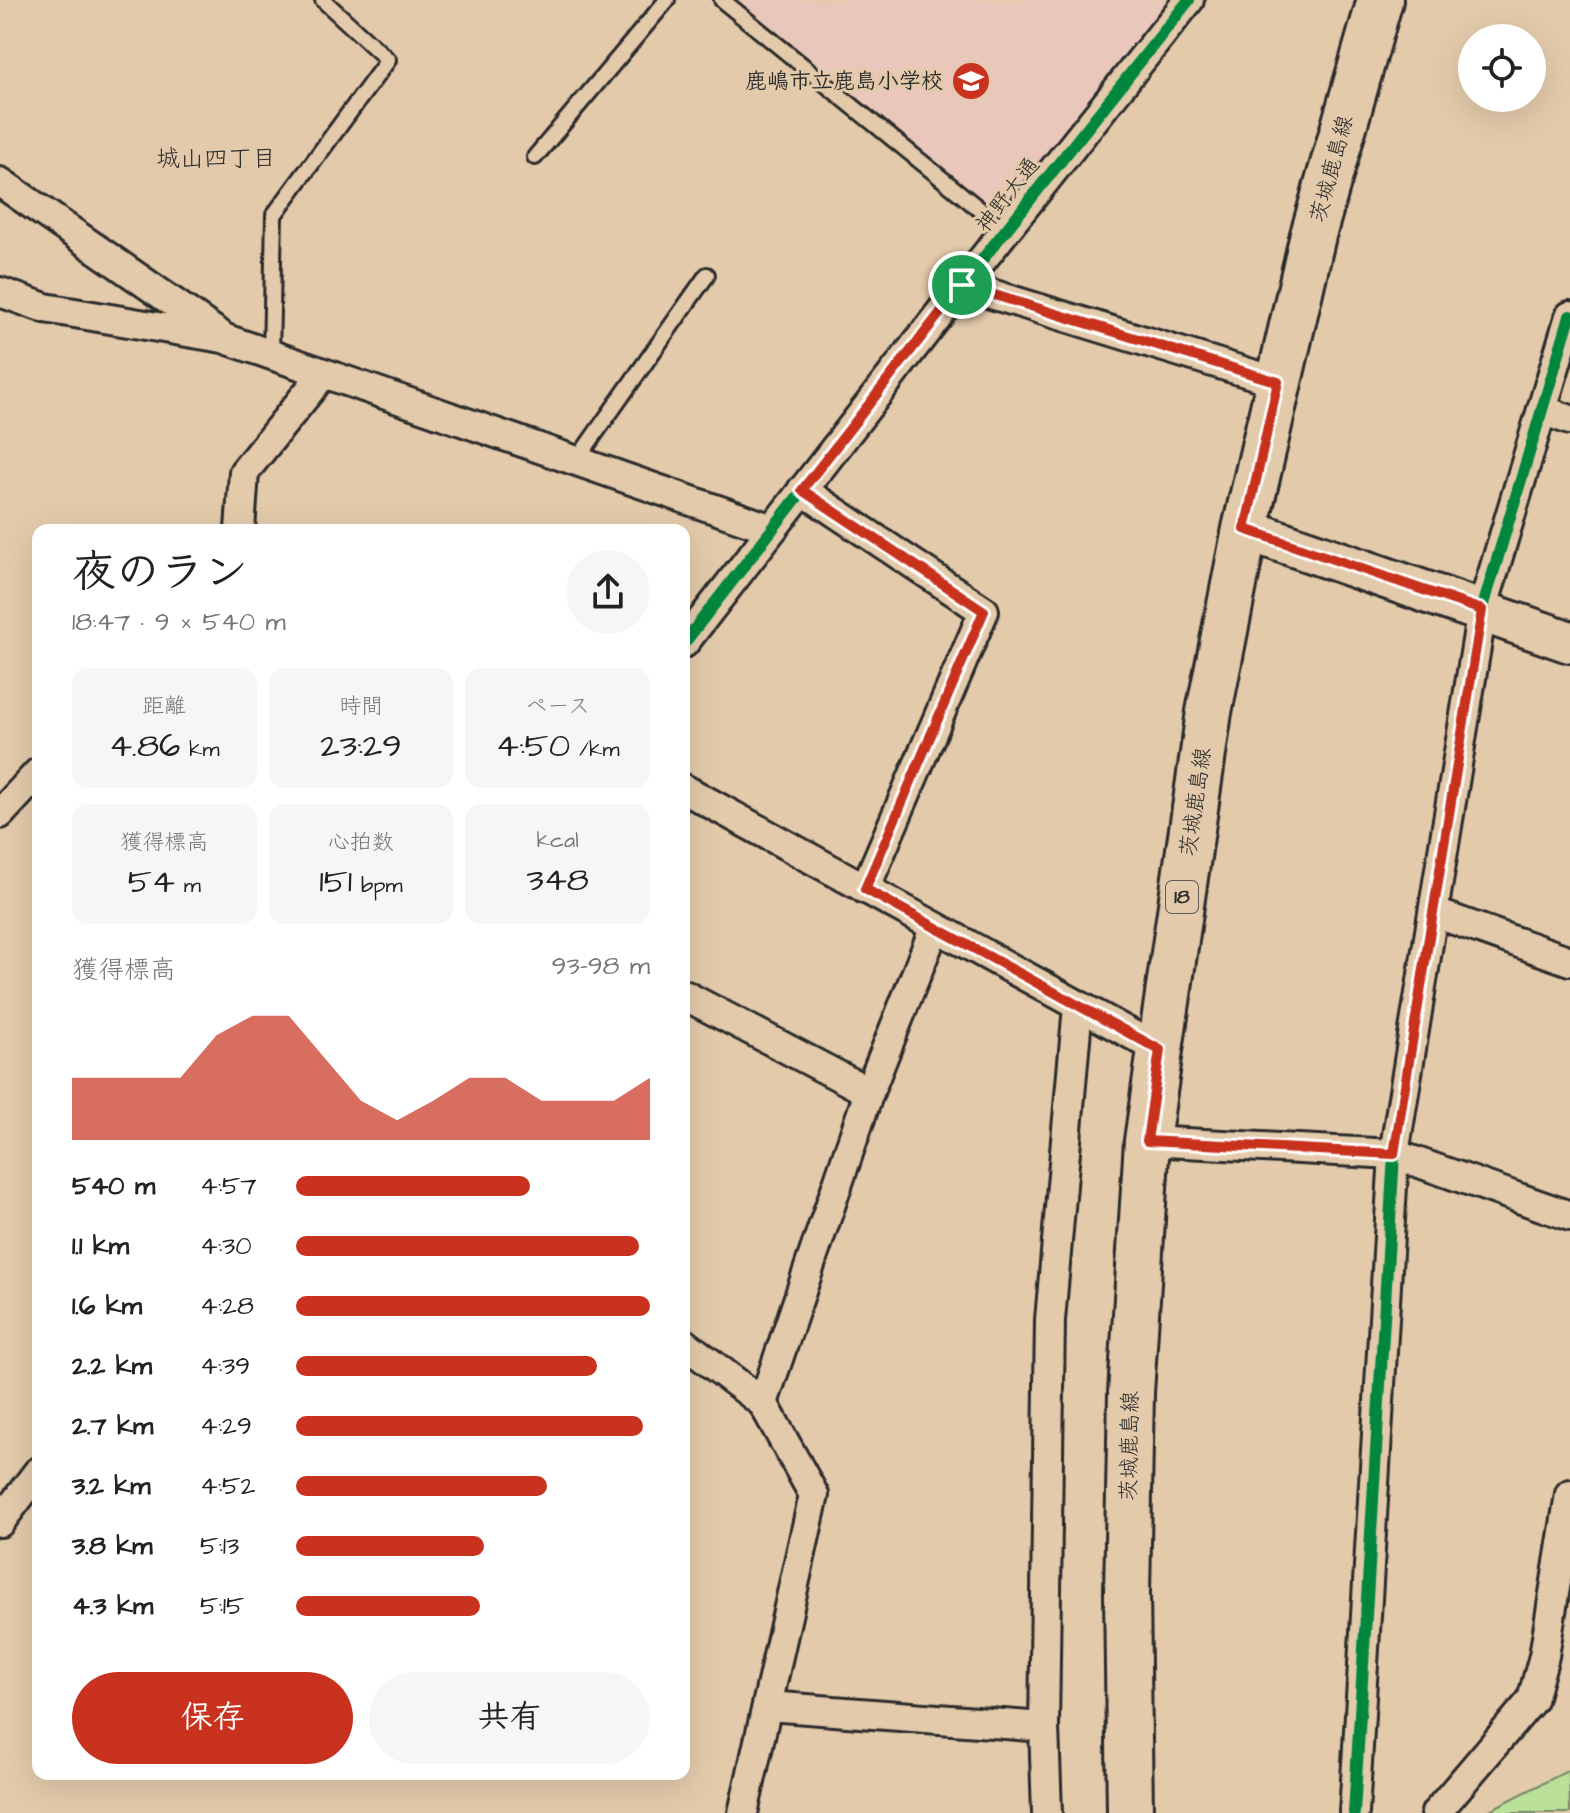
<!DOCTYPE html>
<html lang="ja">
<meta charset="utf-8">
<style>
body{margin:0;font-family:"Architects Daughter","Klee One",sans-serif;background:#f6f6f6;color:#222;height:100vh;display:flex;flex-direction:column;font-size:30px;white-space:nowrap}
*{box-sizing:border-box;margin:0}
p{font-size:26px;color:#767676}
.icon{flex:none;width:44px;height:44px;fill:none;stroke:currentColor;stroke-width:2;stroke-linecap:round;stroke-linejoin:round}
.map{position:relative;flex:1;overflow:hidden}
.details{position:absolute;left:32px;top:524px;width:658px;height:1256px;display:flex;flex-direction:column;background:#fff;border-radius:16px;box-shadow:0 8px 32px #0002}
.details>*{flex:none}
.buttons{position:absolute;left:1458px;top:24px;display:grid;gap:16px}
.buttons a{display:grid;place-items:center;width:88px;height:88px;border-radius:50%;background:#fff;box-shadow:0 8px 32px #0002;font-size:40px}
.pin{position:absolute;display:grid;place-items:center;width:68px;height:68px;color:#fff;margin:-34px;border:4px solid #fff;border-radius:50%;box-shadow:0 2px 8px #0007}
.round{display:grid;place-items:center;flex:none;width:84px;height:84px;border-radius:42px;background:#f6f6f6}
.summary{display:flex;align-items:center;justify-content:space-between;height:136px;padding:0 40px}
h1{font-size:44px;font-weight:600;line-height:60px}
.stats{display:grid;grid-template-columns:repeat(3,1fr);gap:12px;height:136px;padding:8px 40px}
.stats div{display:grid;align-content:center;border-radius:16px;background:#f6f6f6;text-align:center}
.stats b{font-size:34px;font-weight:600}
.stats small{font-size:22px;font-weight:400}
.stats p{font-size:22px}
.chart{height:224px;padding:16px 40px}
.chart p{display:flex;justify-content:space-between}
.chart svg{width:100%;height:144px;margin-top:8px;fill:#c8321e;opacity:.7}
.button{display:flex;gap:16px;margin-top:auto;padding:16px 40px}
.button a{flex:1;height:92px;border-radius:48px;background:#c8321e;color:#fff;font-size:32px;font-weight:600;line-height:92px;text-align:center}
.button a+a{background:#f6f6f6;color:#222}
ul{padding:0 40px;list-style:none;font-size:26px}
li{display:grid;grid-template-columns:128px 96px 1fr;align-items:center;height:60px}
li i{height:20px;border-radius:10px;background:#c8321e}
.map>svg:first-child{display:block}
.built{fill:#e9c8bb}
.green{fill:#bbe09a;stroke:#738662;stroke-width:2}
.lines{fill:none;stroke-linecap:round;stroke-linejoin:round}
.lane-casing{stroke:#2b2b2b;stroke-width:20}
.street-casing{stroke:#2b2b2b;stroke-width:34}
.secondary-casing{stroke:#2b2b2b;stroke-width:46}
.primary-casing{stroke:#2b2b2b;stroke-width:50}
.lane{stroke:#e3caab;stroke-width:14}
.street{stroke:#e3caab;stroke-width:28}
.secondary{stroke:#e3caab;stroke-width:40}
.primary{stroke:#e3caab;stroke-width:44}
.cycleway-casing{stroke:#e3caab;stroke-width:17}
.cycleway{stroke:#00873e;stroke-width:12}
.route-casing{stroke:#fff;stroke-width:16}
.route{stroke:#c8321e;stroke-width:10}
.labels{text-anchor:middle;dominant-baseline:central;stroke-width:6;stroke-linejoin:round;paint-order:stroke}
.shield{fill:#e3caab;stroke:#625b51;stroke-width:2}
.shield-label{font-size:20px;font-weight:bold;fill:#2b2b2b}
.poi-label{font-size:22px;font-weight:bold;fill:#2b2b2b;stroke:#e3caab;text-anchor:end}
.street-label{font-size:22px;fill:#2b2b2b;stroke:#e3caab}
.neighbourhood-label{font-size:24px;fill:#2b2b2b;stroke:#e3caab}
</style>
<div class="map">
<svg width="1570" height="1813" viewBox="0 0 1570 1813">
<rect width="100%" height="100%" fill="#e3caab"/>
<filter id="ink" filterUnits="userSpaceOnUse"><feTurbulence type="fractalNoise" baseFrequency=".0125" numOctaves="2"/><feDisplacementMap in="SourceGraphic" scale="16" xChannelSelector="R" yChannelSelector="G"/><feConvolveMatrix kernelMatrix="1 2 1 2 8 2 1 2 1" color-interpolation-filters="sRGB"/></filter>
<g filter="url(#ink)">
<polygon class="built" points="739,0 1169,0 1039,162 1005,214 992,207"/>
<polygon class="green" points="1569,1770 1570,1813 1484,1813"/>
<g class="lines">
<defs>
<g id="lane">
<polyline points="722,0 1005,230"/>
<polyline points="535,157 667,0"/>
<polyline points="271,355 274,215 388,60 323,0"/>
<polyline points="576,461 707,275"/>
</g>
<g id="street">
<polyline points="0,182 220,335"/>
<polyline points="962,285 1278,382"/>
<polyline points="0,292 45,308 223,338 772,529"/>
<polyline points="1542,410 1570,420"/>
<polyline points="802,490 984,611 865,889"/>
<polyline points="240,530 244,472 323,374"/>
<polyline points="684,643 962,285 1189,0"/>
<polyline points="684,789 1160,1050"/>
<polyline points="0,814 38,773"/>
<polyline points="1435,913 1570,961"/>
<polyline points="684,995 869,1092"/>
<polyline points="1147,1141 1394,1154 1570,1216"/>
<polyline points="684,1343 763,1403 869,1092 935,927"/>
<polyline points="0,1522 38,1472"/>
<polyline points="768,1706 1044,1727"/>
<polyline points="743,1813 814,1495 763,1403"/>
<polyline points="1047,1813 1044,1727 1050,1320 1078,1006"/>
<polyline points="1354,1813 1394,1154 1482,610 1570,316"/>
<polyline points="1436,1813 1532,1700 1544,1656 1570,1494"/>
</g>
<polyline id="secondary" points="1245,529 1570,642"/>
<polyline id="primary" points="1130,1813 1127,1593 1131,1393 1147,1141 1160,1050 1209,712 1245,529 1313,235 1380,0"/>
</defs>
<use href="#lane" class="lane-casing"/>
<use href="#street" class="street-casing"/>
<use href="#secondary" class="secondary-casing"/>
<use href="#primary" class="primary-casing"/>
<use href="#lane" class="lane"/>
<use href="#street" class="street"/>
<use href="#secondary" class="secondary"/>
<use href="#primary" class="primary"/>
<defs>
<g id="cycleway">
<polyline points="684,643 962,285 1189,0"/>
<polyline points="1354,1813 1394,1154 1482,610 1570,316"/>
</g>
</defs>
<use href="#cycleway" class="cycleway-casing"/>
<use href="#cycleway" class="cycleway"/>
</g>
</g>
<g class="lines" filter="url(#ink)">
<defs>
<polygon id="route" points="962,285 1278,382 1245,529 1482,610 1394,1154 1147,1141 1160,1050 865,889 984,611 802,490"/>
</defs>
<use href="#route" class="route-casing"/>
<use href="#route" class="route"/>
</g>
<defs>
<symbol id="school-disc" viewBox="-11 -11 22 22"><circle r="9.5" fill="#c8321e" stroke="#e3caab"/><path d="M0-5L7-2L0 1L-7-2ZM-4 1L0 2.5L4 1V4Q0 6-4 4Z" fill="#fff"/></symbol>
</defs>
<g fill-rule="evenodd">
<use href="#school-disc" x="949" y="59" width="44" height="44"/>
</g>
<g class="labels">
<rect class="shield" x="1166" y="881" width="32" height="32" rx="6"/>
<g class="shield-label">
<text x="1182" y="897">18</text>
</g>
<g class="poi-label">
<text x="943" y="81">鹿嶋市立鹿島小学校</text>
</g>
<g class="street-label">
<text transform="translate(1332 169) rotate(-75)">茨城鹿島線</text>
<text transform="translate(1008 195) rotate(-52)">神野大通</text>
<text transform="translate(1196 802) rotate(-82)">茨城鹿島線</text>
<text transform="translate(1130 1446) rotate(-89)">茨城鹿島線</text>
</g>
<g class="neighbourhood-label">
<text x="216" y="159">城山四丁目</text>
</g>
</g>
</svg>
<div class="buttons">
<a><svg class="icon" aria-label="locate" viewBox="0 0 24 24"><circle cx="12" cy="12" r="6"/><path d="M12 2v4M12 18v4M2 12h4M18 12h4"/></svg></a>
</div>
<div class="pin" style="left:962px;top:285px;background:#1e9e55"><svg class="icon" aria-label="arrive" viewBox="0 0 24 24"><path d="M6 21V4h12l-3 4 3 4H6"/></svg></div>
<section class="details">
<div class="summary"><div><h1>夜のラン</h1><p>18:47 · 9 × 540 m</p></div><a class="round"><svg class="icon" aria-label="share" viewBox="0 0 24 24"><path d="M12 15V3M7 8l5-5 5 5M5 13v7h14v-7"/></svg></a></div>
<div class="stats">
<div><p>距離</p><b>4.86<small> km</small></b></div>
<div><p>時間</p><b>23:29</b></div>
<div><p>ペース</p><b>4:50<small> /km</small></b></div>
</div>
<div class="stats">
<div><p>獲得標高</p><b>54<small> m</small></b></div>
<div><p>心拍数</p><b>151<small> bpm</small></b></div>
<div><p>kcal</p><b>348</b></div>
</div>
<div class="chart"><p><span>獲得標高</span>93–98 m</p>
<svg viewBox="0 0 160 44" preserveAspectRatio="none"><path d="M0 44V25L10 25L20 25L30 25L40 12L50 6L60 6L70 19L80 32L90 38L100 32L110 25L120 25L130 32L140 32L150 32L160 25V44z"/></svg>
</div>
<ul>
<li><b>540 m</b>4:57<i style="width:66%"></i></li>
<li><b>1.1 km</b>4:30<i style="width:97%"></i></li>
<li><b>1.6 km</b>4:28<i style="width:100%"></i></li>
<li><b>2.2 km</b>4:39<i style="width:85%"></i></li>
<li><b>2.7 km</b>4:29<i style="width:98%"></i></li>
<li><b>3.2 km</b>4:52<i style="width:71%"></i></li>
<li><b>3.8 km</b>5:13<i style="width:53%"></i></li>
<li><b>4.3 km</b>5:15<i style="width:52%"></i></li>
</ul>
<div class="button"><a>保存</a><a>共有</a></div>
</section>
</div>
